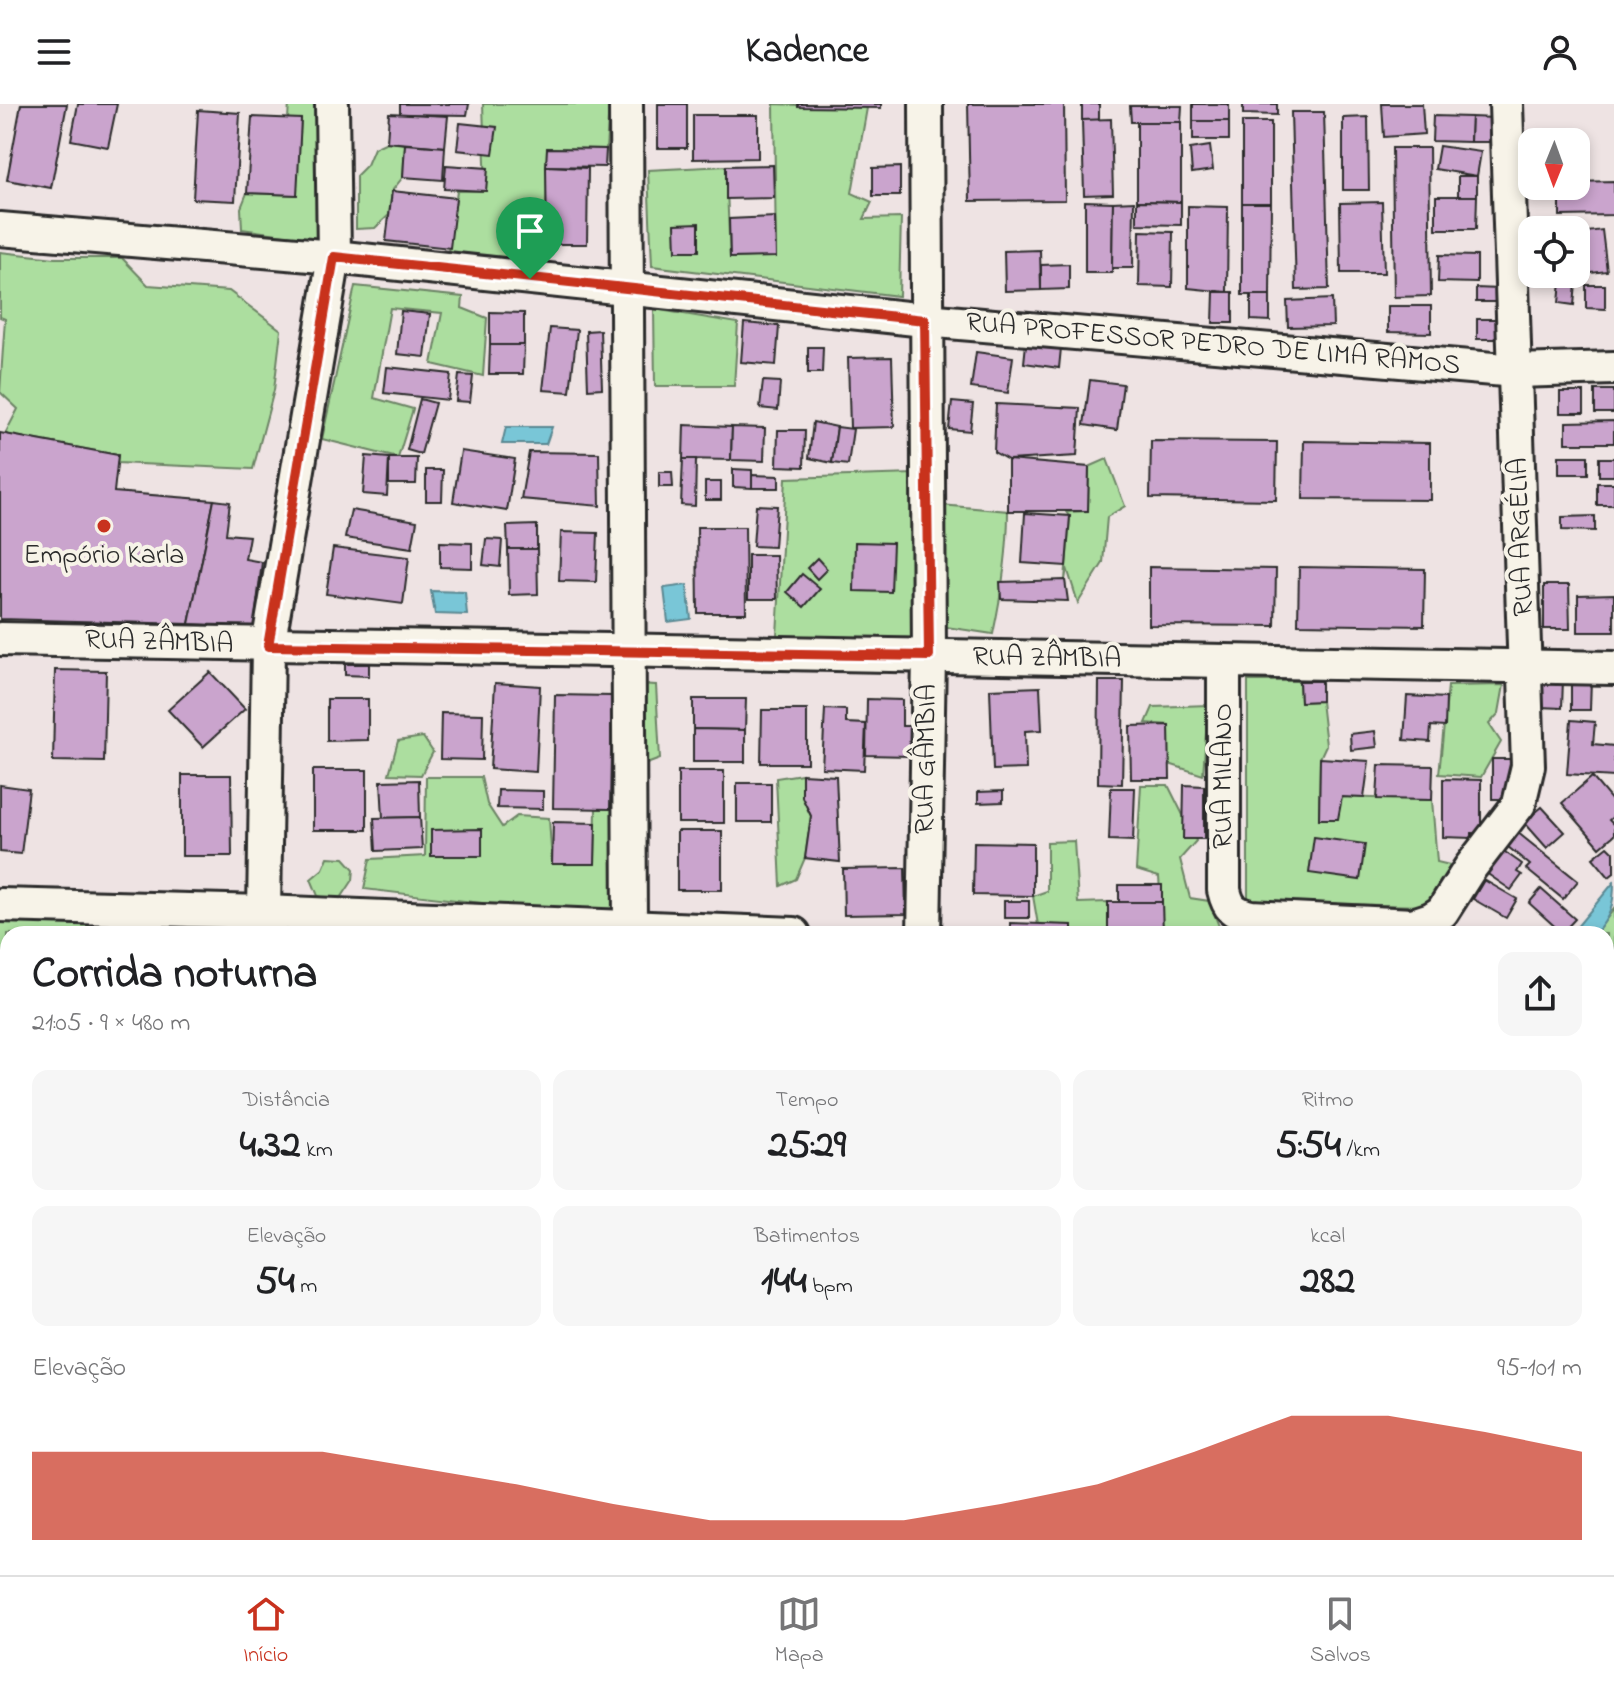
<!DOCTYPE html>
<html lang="pt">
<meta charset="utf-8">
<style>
body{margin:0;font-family:"Indie Flower",sans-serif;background:#f6f6f6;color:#202124;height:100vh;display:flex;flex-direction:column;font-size:30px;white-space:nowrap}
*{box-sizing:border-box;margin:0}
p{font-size:26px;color:#757577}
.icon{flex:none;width:44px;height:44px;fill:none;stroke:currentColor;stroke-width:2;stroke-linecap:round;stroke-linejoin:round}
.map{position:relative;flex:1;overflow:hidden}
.drawer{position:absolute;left:0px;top:822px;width:1614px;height:650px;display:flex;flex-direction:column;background:#fff;border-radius:24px 24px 0 0;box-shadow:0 4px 12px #0003}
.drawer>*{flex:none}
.needle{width:52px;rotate:181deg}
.buttons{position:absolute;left:1518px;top:24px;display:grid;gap:16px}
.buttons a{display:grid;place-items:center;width:72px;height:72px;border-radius:16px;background:#fff;box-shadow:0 4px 12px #0003;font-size:40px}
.pin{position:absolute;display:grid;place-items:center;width:68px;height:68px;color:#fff;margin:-82px -34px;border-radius:50% 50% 50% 0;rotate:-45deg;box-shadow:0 0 8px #0007}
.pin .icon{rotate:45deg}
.round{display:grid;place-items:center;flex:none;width:84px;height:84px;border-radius:16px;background:#f6f6f6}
.summary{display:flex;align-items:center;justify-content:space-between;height:136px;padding:0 32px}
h1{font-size:44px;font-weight:800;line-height:60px}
.metrics{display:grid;grid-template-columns:repeat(3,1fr);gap:12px;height:136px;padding:8px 32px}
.metrics div{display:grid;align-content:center;border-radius:16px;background:#f6f6f6;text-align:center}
.metrics b{font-size:40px;font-weight:800}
.metrics small{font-size:22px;font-weight:400}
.metrics p{font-size:22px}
.chart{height:224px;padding:16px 32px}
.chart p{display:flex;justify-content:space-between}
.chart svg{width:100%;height:144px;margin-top:8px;fill:#c8321e;opacity:.7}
header{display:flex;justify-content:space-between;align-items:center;height:104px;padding:0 32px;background:#fff;font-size:36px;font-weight:800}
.tabs{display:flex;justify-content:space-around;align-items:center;height:112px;border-top:2px solid #e0e0e0;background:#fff;font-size:22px;color:#757577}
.tabs a{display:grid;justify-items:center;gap:4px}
.tabs .active{color:#c8321e}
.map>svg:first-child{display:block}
.green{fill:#acde9f;stroke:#6c8465;stroke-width:2}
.water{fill:#79c6d7;stroke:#5a8892;stroke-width:2}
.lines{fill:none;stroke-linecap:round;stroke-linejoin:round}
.stream{stroke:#5a8892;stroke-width:8}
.building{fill:#caa4cd;stroke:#2b2b2b;stroke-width:2}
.minor-casing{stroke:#2b2b2b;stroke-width:38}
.minor{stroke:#f7f3e8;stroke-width:32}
.route-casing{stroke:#fff;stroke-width:16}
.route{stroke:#c8321e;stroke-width:10}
.poi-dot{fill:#c8321e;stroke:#f7f3e8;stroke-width:3}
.labels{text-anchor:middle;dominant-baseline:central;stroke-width:8;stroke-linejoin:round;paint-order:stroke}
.street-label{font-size:28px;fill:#2b2b2b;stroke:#f7f3e8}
.poi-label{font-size:28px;fill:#2b2b2b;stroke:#f7f3e8}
</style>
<header><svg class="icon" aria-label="menu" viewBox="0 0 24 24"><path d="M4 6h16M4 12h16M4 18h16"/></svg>Kadence<svg class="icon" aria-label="person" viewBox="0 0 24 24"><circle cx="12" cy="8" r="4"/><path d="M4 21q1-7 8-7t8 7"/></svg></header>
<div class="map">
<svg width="1614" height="1471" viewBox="0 0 1614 1471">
<rect width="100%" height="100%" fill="#eee3e3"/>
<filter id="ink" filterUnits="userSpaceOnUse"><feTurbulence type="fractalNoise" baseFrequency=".0125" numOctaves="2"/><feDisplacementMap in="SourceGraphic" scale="16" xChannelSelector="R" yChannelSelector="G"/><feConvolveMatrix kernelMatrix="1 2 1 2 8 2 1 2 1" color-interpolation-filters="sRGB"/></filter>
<g filter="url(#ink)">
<g class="green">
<polygon points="289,0 324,0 321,136 242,125 241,104 247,89 296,91 301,16 288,15"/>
<polygon points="483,0 609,0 606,45 547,44 546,157 448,148 457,87 486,87"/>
<polygon points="774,0 867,4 852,89 872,98 864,115 901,114 899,192 652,162 648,66 726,62 730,154 776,152"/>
<polygon points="387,38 405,40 403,73 392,87 389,111 375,124 356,125 356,72 367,61 374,44"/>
<polygon points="0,148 55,154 122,154 148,181 229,187 281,226 274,286 253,365 117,359 118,351 5,330 18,305 0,288 5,215 0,213"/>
<polygon points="355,182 463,193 462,204 487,214 483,272 432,260 442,209 390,204 374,294 413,305 398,354 322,335"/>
<polygon points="654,205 738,219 734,282 655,282"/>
<polygon points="1107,355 1125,402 1107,413 1103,459 1078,499 1067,464 1065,476 1070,413 1066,408 1088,407 1089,363"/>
<polygon points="915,370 916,538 777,531 786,374"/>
<path d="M941,401l67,6c0,43 -6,81 -15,123l-47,-7z"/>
<polygon points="1248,577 1299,577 1300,598 1321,597 1326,641 1320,654 1319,714 1342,693 1432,696 1437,758 1454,762 1442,786 1425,802 1248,798"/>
<polygon points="636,580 656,581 660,655 644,661"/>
<polygon points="1504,581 1499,609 1489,620 1501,638 1481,673 1439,670 1448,582"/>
<polygon points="1208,601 1203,671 1169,660 1169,621 1146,619 1153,603"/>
<polygon points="423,633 433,648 421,671 389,670 398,637"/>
<polygon points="802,670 802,693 811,712 805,754 796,775 781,782 776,674"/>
<polygon points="426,673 481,673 487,700 502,723 517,712 549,714 552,760 595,760 596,705 625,702 619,807 598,813 364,785 370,755 425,752"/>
<polygon points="1141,681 1168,681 1196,737 1180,755 1190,794 1209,797 1222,830 1163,830 1159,773 1136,766"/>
<polygon points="1074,737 1078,799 1108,798 1108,830 1072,830 1038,821 1033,792 1047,787 1047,738"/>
<polygon points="328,753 344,754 354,765 353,776 339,797 318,792 311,775 323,765"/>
<polygon points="1614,805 1614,926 1606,924 1606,830 1595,830"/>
<polygon points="0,813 96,815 89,830 8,830 8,874 0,874"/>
</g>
<g class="water">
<polygon points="506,323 552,323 546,340 502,340"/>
<polygon points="687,481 691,515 668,518 664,484"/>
<polygon points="431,487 465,488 467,511 435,510"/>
<path d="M1614,778c0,23 -3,34 -19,52h-24z"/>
</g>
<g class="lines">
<polyline class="stream" points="355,1471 356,1464"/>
</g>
<g class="building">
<polygon points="21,0 67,0 51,84 7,76"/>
<polygon points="78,0 117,0 108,43 71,36"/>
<polygon points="400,0 469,0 467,11 400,10"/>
<rect x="658" y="0" width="29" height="44"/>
<polygon points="798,0 881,0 881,4 798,3"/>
<polygon points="968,0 1064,0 1065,96 970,97"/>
<rect x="1082" y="0" width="17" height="16"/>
<rect x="1193" y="0" width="36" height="17"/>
<polygon points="1243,0 1277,0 1277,11 1243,10"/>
<polygon points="1382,0 1422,0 1424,30 1384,33"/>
<polygon points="1130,2 1182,2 1181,18 1131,18"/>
<polygon points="198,6 240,9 235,97 193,95"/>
<polygon points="1291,8 1324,8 1329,185 1296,186"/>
<polygon points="389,9 448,12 445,43 387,38"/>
<polygon points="693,11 758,11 758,54 693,55"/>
<polygon points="1433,12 1471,13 1470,38 1432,37"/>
<polygon points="252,13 301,15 297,91 247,89"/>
<polygon points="1368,13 1369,86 1343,86 1343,14"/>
<polygon points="1471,13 1495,14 1494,38 1470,38"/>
<polygon points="1111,15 1113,90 1084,91 1082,16"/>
<rect x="1193" y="17" width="36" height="19"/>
<polygon points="1137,18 1181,18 1181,98 1137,97"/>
<rect x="1242" y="18" width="29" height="81"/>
<polygon points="460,19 497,23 493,50 457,46"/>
<polygon points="405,40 445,43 443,76 403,73"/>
<polygon points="1210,42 1213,66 1192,69 1190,45"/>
<polygon points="1439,42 1481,48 1477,72 1435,65"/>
<polygon points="547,44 606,45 605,63 546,62"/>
<polygon points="1392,44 1429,44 1431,192 1394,193"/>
<polygon points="446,61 488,64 486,87 444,85"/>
<polygon points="773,61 774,94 726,95 726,62"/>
<polygon points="546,62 588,64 587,140 547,140"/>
<polygon points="900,63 900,92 873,92 873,64"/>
<rect x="1458" y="72" width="19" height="20"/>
<polygon points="1614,77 1614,111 1560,112 1560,82 1576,82 1576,78"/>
<polygon points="392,87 456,94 450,144 386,137"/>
<polygon points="1436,92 1477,92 1476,125 1436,125"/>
<polygon points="1085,97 1113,98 1112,169 1085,169"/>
<polygon points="1134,97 1133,164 1112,164 1113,98"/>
<polygon points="1137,97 1181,98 1181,121 1137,120"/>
<polygon points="1382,98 1384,169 1341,169 1340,99"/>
<polygon points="1242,99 1271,99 1270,191 1242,191"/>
<polygon points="1188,102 1228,103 1227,188 1188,184"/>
<polygon points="775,113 776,153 730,154 729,115"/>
<polygon points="699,119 699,147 676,147 675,120"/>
<polygon points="1602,126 1607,167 1584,170 1579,129"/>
<polygon points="1140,127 1173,128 1172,183 1139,182"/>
<polygon points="1576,129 1579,129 1584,170 1561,172 1576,170"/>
<polygon points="1040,146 1041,186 1005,187 1004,147"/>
<polygon points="1439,151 1477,152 1477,179 1438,178"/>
<polygon points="1069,160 1069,185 1041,186 1041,161"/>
<polygon points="1561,178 1576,180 1574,201 1559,199"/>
<polygon points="1586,181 1605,181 1605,205 1586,204"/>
<polygon points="1476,184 1499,185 1498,198 1476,198"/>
<polygon points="1214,188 1233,188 1233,219 1213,219"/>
<polygon points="1251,191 1270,191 1270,217 1251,216"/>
<polygon points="1332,195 1333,222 1288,223 1287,197"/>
<polygon points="1388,202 1431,202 1431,229 1388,228"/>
<polygon points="401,207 430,210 425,253 397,250"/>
<polygon points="490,208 524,209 524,241 490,241"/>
<polygon points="1477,215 1499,215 1498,235 1477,235"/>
<polygon points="744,219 779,222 776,261 741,258"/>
<polygon points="550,224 577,226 570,288 543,286"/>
<polygon points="600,226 602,284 588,285 586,227"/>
<polygon points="1026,240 1061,244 1059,264 1024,259"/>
<polygon points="490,241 524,241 523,270 489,270"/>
<polygon points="808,243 823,243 822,269 808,269"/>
<polygon points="976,248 1013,253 1008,289 971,284"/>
<polygon points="892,253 894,323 850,324 848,254"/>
<polygon points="387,263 451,270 448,296 384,289"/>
<polygon points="459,271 473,272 470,298 456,297"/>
<polygon points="1090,276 1123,280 1117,326 1084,321"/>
<polygon points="763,277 780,278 778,306 760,304"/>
<rect x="1595" y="286" width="19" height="23"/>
<rect x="1560" y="288" width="24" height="21"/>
<polygon points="420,295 435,299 421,350 407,346"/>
<polygon points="952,298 973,300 970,327 949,325"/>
<polygon points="996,300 1080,304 1077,352 1008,356 994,348"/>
<polygon points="1614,317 1614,339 1566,339 1566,318"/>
<polygon points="813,318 837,323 832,359 809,354"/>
<polygon points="684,321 732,323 731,356 683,355"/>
<polygon points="732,323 765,324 764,357 731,356"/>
<polygon points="837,323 853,325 848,361 832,359"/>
<polygon points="778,326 805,326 804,363 777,362"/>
<polygon points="0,329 118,351 114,388 214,396 189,520 0,515"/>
<polygon points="1151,337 1277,338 1276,396 1150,394"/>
<polygon points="1304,337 1430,339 1430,396 1303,395"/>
<polygon points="461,347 515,355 507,407 453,398"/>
<polygon points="529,348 599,349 600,402 521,395"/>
<polygon points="366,352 389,354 387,392 363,390"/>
<rect x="1559" y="352" width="29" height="18"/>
<polygon points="389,354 417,354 416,380 389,380"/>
<rect x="1599" y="354" width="15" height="18"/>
<polygon points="683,355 696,355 695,402 681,401"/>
<polygon points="1008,356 1089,363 1088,407 1008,407"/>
<polygon points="733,365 752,366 752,384 733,383"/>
<polygon points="426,366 443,366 442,397 426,397"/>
<polygon points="659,368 672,368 673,383 659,383"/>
<polygon points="752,371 779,372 779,384 752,384"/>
<rect x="705" y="378" width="16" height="18"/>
<rect x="1597" y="379" width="17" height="22"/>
<polygon points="214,396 230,398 226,430 249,432 245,455 262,458 254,523 189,520"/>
<polygon points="756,401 777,402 774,443 753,442"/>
<polygon points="351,406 417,417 412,444 345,434"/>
<polygon points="1025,409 1070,412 1066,462 1022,459"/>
<polygon points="1595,412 1595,427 1562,426 1562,413"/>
<polygon points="537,421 537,445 508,445 507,422"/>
<polygon points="697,423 745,423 746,509 698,509"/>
<polygon points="561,428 598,429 596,478 559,477"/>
<polygon points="486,435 502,436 500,463 483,461"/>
<polygon points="440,438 472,439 472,464 440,463"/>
<polygon points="855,438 893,439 891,488 854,487"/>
<polygon points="333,444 409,453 403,500 326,490"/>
<polygon points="508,445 537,445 538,490 509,491"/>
<polygon points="748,451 776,451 777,495 748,495"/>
<polygon points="817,454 827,465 817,475 807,464"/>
<polygon points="1149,463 1276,465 1275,522 1149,521"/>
<polygon points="1299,463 1425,465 1424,522 1298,520"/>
<polygon points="802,470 820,485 804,503 787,488"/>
<polygon points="1065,476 1068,497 1001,495 1000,478"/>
<polygon points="1544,481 1569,481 1570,525 1544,525"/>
<polygon points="1614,490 1614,528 1578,528 1578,491"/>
<polygon points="345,560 369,560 369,572 345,571"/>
<polygon points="55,566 106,567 104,658 53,657"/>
<polygon points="210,568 245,605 203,643 168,606"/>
<polygon points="1541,574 1563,575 1562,604 1540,603"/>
<polygon points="1571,575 1591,575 1590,606 1571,606"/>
<polygon points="1099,577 1124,577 1122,680 1098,679"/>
<polygon points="1299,577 1321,577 1321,597 1300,598"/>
<polygon points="495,579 540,582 536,668 490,665"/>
<polygon points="1040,583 1042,626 1025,627 1026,665 993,666 990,585"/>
<polygon points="555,591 612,592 610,705 553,704"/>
<polygon points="1407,592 1446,594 1445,623 1431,622 1430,638 1404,636"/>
<polygon points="327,595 368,595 368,636 327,637"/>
<polygon points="693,595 746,595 745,626 693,625"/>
<polygon points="867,595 902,596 902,622 910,622 910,652 866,651"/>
<polygon points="825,605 846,606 846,619 866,620 864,666 822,664"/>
<polygon points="762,606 807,606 807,659 761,659"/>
<polygon points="441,609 483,610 482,656 440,655"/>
<polygon points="1571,616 1595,618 1593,640 1614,642 1614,673 1567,670"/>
<polygon points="1169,621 1170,675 1131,675 1130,622"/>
<polygon points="693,625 745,626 745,658 693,658"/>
<polygon points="1375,627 1377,643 1351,646 1350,630"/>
<polygon points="1320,654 1369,657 1364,694 1342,693 1338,715 1319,715"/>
<rect x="1492" y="655" width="28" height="40"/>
<polygon points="1379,661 1433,662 1432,696 1377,695"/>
<rect x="313" y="666" width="54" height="60"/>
<rect x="678" y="667" width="46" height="52"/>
<polygon points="802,670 836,672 840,758 805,754 811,712 802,693"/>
<polygon points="182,671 231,671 232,752 182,752"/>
<polygon points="1592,673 1614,699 1614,712 1609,716 1614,721 1614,731 1600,743 1562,699"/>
<polygon points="1443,675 1481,676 1481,729 1472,729 1472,734 1443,733"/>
<polygon points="419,676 420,713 383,714 381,677"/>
<rect x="737" y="679" width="34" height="39"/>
<polygon points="0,681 29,685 21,750 0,748"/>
<polygon points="1184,681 1204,682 1204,735 1183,735"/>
<polygon points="1111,684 1135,684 1133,737 1109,736"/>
<polygon points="498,686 543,687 543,705 497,704"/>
<polygon points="1003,687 1003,698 978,699 978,688"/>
<polygon points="1542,703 1565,728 1547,744 1524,718"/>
<polygon points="420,713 422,745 376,747 374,714"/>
<polygon points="553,718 596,719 595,760 552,760"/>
<polygon points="1512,724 1578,777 1563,795 1526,765 1530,761 1501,737"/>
<polygon points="482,725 482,752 431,752 431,726"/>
<rect x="677" y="727" width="45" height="59"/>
<polygon points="1314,733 1365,740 1360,776 1309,769"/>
<polygon points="974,738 1033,739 1033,792 973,791"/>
<polygon points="1495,741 1522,760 1517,768 1522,771 1511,786 1479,764"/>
<polygon points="1608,742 1614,748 1614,769 1609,773 1593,754"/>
<polygon points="905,764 906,810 844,811 843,765"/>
<polygon points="1484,776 1517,795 1506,814 1473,795"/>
<rect x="1119" y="781" width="43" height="17"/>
<polygon points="1541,785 1575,815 1562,829 1529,799"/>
<rect x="1004" y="797" width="25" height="17"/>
<polygon points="1108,798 1162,798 1163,830 1108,830"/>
<polygon points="1010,819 1072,821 1072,830 1010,830"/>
<rect x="0" y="874" width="8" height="50"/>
<polygon points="1606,1118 1614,1119 1614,1140 1606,1139"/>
<polygon points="1606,1293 1614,1294 1614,1435 1606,1434"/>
<polygon points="7,1437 8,1464 29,1464 28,1471 1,1471"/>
<polygon points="55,1464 81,1464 80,1471 54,1471"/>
<rect x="98" y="1464" width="32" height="7"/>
<polygon points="148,1464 180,1464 179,1471 147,1471"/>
<polygon points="205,1464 231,1464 229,1471 204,1471"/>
<polygon points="247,1464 286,1464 285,1471 246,1471"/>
<polygon points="313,1464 336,1464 334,1471 311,1471"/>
<polygon points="360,1464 400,1464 399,1471 358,1471"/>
<polygon points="537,1464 555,1464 581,1470 535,1471"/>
</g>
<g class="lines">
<defs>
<g id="minor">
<polyline points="626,0 630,824"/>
<polyline points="0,125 334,153 925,216 1516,267 1614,264"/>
<polyline points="0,535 1614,564"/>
<path d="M1224,558v228c4,18 9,22 27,27l162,8 18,-6 11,-7 28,-44 49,-64 9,-38 -22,-662"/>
<polyline points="0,801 264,808 794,830"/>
<polyline points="264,808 268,542 334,153 332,0"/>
<polyline points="924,830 929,552 926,0"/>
<polyline points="1606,932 1614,933"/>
<polyline points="0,1038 8,1038"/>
<polyline points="1606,1100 1614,1100"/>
<polyline points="0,1391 8,1396"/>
<polyline points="957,1464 1065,1471"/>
<polyline points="429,1471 430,1464"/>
</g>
</defs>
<use href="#minor" class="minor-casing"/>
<use href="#minor" class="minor"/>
</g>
</g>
<g class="lines" filter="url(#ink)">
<defs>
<polygon id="route" points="334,153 925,216 929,552 268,542"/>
</defs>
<use href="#route" class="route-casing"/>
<use href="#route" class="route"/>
</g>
<circle class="poi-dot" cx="104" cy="422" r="8"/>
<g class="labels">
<g class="street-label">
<text transform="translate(1213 241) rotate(5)">RUA PROFESSOR PEDRO DE LIMA RAMOS</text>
<text transform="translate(1522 433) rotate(-92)">RUA ARGÉLIA</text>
<text transform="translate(159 539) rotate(2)">RUA ZÂMBIA</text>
<text transform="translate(1047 555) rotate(1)">RUA ZÂMBIA</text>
<text transform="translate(927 655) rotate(-89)">RUA GÂMBIA</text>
<text transform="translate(1224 672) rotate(-90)">RUA MILANO</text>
</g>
<g class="poi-label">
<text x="104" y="452">Empório Karla</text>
</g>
</g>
</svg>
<div class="buttons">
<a><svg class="needle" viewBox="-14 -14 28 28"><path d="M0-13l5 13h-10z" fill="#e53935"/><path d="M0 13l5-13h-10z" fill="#757577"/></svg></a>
<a><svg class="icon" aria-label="locate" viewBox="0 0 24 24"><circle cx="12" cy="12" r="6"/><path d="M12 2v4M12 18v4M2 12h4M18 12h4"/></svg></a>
</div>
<div class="pin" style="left:530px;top:175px;background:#1e9e55"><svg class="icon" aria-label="arrive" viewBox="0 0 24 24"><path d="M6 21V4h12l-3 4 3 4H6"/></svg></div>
<section class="drawer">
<div class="summary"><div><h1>Corrida noturna</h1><p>21:05 · 9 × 480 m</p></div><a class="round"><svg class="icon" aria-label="share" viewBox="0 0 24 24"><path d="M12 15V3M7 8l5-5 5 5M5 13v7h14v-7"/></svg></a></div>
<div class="metrics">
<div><p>Distância</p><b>4.32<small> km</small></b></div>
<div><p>Tempo</p><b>25:29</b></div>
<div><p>Ritmo</p><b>5:54<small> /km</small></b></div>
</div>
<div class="metrics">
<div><p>Elevação</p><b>54<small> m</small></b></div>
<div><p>Batimentos</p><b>144<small> bpm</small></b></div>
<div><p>kcal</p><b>282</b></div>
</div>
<div class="chart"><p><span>Elevação</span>95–101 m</p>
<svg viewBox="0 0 160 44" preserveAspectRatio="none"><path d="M0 44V17L10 17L20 17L30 17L40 22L50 27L60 33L70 38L80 38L90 38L100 33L110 27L120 17L130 6L140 6L150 11L160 17V44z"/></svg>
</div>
</section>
</div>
<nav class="tabs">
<a class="active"><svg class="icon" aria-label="home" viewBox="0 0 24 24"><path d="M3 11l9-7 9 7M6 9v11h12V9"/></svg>Início</a>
<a><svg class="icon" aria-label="map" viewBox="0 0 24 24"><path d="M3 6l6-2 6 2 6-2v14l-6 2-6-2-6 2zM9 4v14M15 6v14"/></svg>Mapa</a>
<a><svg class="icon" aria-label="saved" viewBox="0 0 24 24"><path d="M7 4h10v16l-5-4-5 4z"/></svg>Salvos</a>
</nav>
